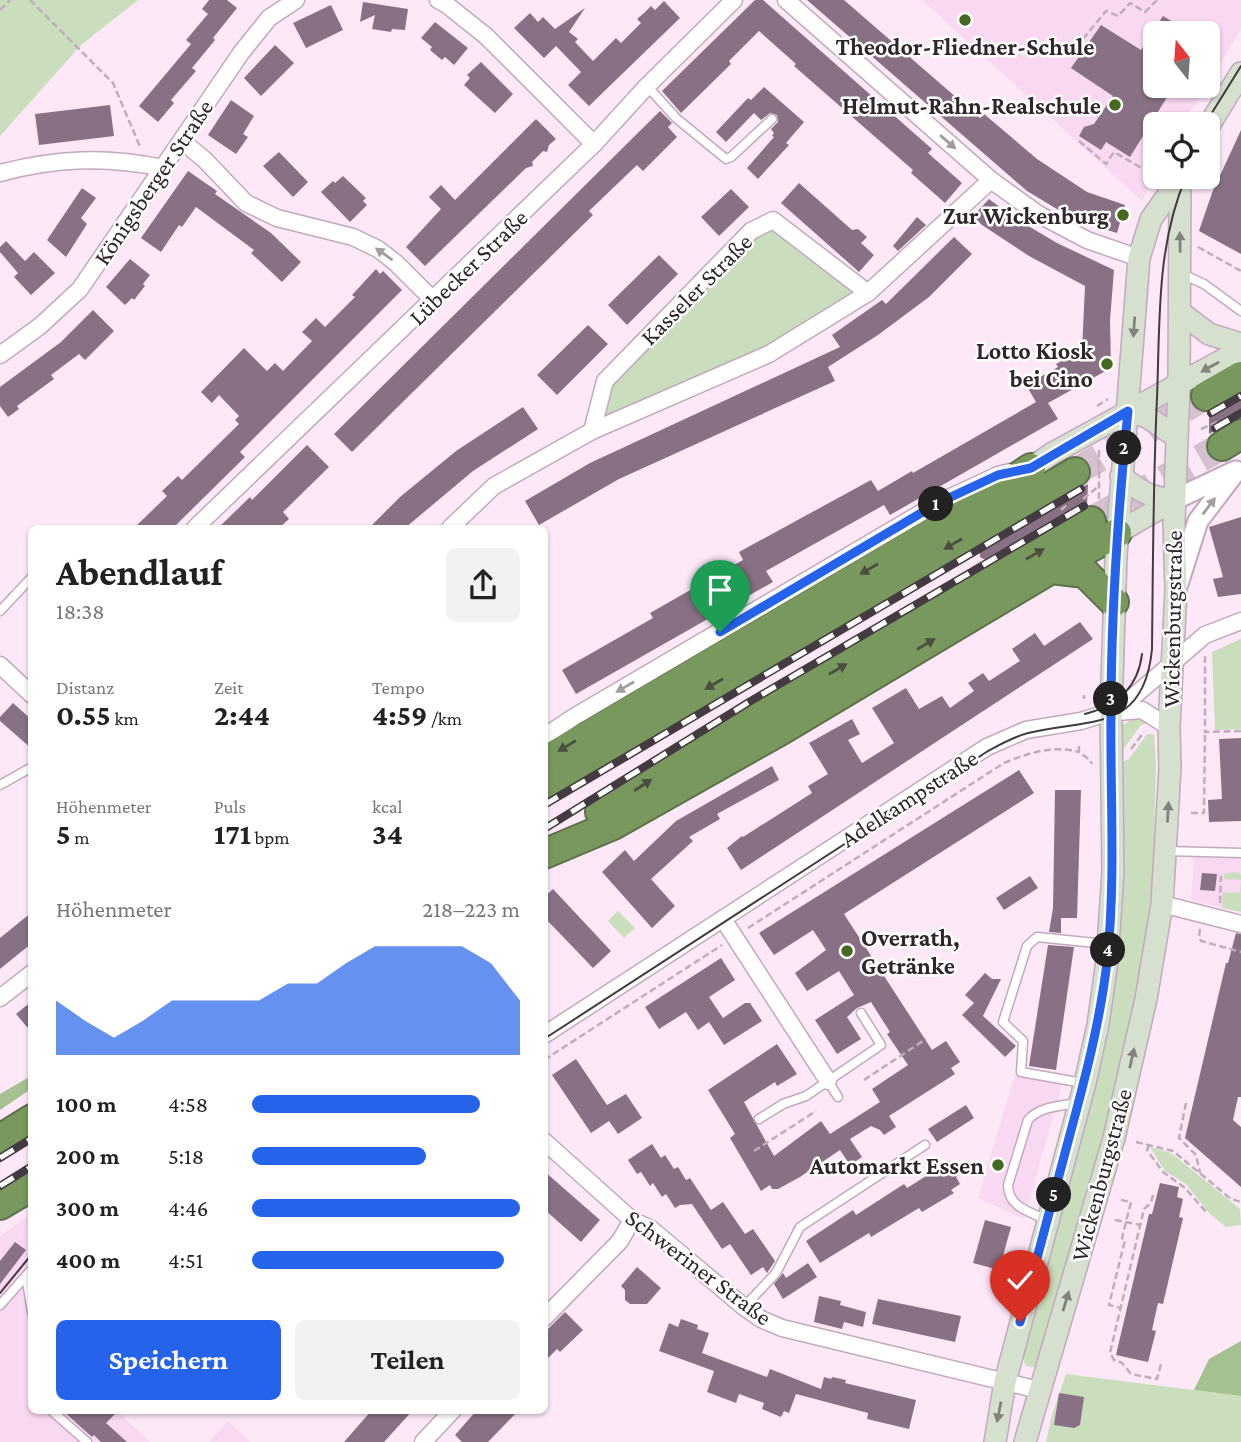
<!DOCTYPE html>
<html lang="de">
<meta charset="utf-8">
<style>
body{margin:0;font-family:"Crimson Pro",serif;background:#f2f2f2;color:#222;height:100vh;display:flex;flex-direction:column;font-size:26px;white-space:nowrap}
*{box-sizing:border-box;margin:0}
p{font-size:23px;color:#767676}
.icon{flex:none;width:38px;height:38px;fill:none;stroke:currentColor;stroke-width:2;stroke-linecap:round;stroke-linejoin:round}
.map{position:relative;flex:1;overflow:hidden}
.details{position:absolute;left:28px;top:525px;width:520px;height:889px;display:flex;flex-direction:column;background:#fff;border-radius:10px;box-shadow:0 2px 5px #0004}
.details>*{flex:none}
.needle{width:46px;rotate:343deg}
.tools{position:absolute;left:1143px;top:21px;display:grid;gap:14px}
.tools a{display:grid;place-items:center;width:77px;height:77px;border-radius:10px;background:#fff;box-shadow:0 2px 5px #0004;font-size:35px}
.pin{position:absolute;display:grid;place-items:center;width:60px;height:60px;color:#fff;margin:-72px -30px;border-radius:50% 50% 50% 0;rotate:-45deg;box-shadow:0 0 7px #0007}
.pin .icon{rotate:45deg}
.km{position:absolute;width:35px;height:35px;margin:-18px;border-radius:50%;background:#222;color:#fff;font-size:19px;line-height:35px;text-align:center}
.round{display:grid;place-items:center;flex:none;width:74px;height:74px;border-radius:10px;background:#f2f2f2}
.summary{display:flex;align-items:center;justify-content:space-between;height:119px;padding:0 28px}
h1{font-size:38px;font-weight:700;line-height:52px}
.metrics{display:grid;grid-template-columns:repeat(3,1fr);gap:10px;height:119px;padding:7px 28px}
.metrics div{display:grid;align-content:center}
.metrics b{font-size:30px;font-weight:700}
.metrics small{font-size:19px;font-weight:400}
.metrics p{font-size:19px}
.chart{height:196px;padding:14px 28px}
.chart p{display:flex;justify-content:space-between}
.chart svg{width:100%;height:126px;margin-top:7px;fill:#2563eb;opacity:.7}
.primary-button{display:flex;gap:14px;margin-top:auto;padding:14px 28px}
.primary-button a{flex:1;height:80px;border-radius:10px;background:#2563eb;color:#fff;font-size:28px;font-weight:700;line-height:80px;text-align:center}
.primary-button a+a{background:#f2f2f2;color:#222}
ul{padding:0 28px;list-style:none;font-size:23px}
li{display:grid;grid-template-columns:112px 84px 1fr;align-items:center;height:52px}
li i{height:18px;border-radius:9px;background:#2563eb}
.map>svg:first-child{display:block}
.built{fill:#f9d8f2}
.green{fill:#caddbc}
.forest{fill:#a6c190}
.building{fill:#887184}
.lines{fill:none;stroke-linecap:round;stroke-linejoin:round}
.motorway-tunnel{stroke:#d4c1cf;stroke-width:28;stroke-dasharray:28 14;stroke-linecap:butt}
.service-casing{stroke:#c2a9bd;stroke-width:11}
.minor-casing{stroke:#c2a9bd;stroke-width:19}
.tertiary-casing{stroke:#c2a9bd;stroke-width:23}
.secondary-casing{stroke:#c2a9bd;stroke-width:24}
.motorway-casing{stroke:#5e704c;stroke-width:32}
.path{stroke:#bfadbb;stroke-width:2.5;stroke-dasharray:7 3.5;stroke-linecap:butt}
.service{stroke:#fff;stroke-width:8}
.minor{stroke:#fff;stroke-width:16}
.tertiary{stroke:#fff;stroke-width:19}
.secondary{stroke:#d6e0ce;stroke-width:21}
.motorway{stroke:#78985d;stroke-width:28}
.tram{stroke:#443a42;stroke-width:2}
.rail-casing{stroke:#443a42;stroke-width:8}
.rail{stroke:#fff;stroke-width:5;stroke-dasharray:16;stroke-linecap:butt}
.oneway{fill:#a19da0}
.oneway2{fill:#82837e}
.oneway3{fill:#494e3e}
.route-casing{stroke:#fff;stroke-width:14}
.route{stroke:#2563eb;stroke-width:9}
.poi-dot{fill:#466921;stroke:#fff;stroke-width:2.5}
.labels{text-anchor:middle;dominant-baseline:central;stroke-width:5;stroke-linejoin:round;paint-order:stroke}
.poi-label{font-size:24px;font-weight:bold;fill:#2f262d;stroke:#fff;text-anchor:end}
.street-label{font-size:24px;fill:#2f262d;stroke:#fff}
</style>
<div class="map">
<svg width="1241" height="1442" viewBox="0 0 1241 1442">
<rect width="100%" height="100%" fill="#fde8f8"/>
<g class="built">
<polygon points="922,0 1241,0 1241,29 1208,84 1208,33 1155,33 1155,86 1206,86 1183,124 1155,124 1155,173 1142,201"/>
<polygon points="1194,857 1241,858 1241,912 1191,900"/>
<polygon points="1015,1075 1063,1082 1024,1219 978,1198"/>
<polygon points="31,1214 32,1410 117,1411 150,1442 0,1442 0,1236"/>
<polygon points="228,1421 250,1442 209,1442"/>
</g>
<g class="green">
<polygon points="0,0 138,0 81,45 0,136"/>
<polygon points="775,228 854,291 767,349 604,419 612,386 752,235"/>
<polygon points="1241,639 1241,729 1215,730 1212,652"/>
<polygon points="1140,714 1148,723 1141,725 1122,751 1122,726"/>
<polygon points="1147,734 1154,734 1156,763 1153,879 1147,947 1096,1177 1038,1365 1033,1367 1026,1366 1023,1359 1110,1028 1118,960 1123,827 1122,762 1129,759"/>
<polygon points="1234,872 1241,874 1241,912 1222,908 1223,892 1240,893 1241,880 1224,879 1224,874"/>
<polygon points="618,911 635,928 624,938 608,921"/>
<polygon points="1150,1147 1171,1153 1240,1209 1241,1225 1226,1227 1210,1214 1186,1184 1165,1171"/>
<polygon points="1066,1374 1241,1396 1241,1442 1046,1442 1052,1415"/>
</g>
<g class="forest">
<polygon points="31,1076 31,1089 0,1110 0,1094"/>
<polygon points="1241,1341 1241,1396 1194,1390 1209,1359"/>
</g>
<g class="building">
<polygon points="209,0 227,0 237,8 213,38 215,40 192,68 196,71 171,100 174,103 158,122 139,106 191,44 186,40 208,14 202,9"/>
<polygon points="755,0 763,0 932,149 928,153 962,183 945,203 911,173 913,170 794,66 796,64 759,31 729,61 731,64 681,113 662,91"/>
<polygon points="807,0 844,0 980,118 984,114 1037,159 1087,192 1125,205 1117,233 1075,220 1027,191"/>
<polygon points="664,1 680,18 589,106 568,85 581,72 556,46 544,58 514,28 530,13 538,22 543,17 555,29 585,8 569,32 578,39 575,42 593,61 616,38 621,43 641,23 637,19 644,13 651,6 655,10"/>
<polygon points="363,2 408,9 405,30 392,29 391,32 372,29 375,15 360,22"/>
<polygon points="331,5 343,30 306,48 293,23"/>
<polygon points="1163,16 1191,33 1155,33 1155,86 1174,86 1130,157 1106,142 1101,150 1079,136 1084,127 1094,124 1113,96 1071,68 1101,25 1141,50"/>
<polygon points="435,22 468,48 454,65 445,57 442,60 430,50 432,47 421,38"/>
<polygon points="275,45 294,63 261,96 244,78"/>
<polygon points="481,62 513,94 495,113 464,85 470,78 467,75"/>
<polygon points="764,87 804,122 786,143 789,145 758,179 747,168 774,137 772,136 774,133 771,129 778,122 777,115 770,113 761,120 754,113 726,142 716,132 748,98 751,100"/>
<polygon points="231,100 254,116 243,134 248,137 236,154 208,135"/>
<polygon points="110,105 114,136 39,145 35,114"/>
<polygon points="660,111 672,123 668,127 677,137 643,171 637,165 589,211 593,215 352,452 334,434"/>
<polygon points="536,119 556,139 549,145 547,152 543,151 532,162 533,166 526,168 425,266 406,247 441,209 429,197 441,185 455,200"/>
<polygon points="1241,130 1241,254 1199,231 1212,193"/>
<polygon points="279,152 308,182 293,197 263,166"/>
<polygon points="188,171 217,191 215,194 271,233 301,262 282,282 251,253 254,250 196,207 182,227 179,225 161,252 141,238"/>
<polygon points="343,176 366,198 363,201 367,205 350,222 321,192 333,181 335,183"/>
<polygon points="799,183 852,230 858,229 867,237 861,243 874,255 859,272 781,203"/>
<polygon points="82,188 96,198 81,218 87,224 66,257 47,240"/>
<polygon points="731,189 749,207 719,236 701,217"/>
<polygon points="989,199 1013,217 1057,243 1114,270 1110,320 1111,368 1048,403 1058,419 890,515 884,505 766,571 773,582 576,694 562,670 653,618 650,613 743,560 739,552 871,480 878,491 912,471 913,473 1036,402 1026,385 1058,367 1056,364 1082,350 1085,286 1029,256 982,225 973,216"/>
<polygon points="917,217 926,225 898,251 893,246"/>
<polygon points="954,237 972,254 929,297 878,335 828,367 835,381 619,479 539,525 525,501 590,463 840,347 832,335 882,300 886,304"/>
<polygon points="6,241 25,261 34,252 55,273 31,295 14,277 18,273 0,252 0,247"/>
<polygon points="659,255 678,274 627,325 608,305"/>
<polygon points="130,259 150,275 143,284 145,286 134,300 132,298 125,305 106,287"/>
<polygon points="376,269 380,274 383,271 402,290 240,452 245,457 173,528 134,528 167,496 162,491 178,476 182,480 239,424 235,420 239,416 219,395 212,403 201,392 244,348 267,371 275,363 283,371 312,341 302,332 316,318 325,327 355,297 352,295"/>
<polygon points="93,310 114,331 85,360 79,354 51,375 54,379 17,406 19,409 8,417 0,406 0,387 61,342"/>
<polygon points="588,325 608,344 557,395 537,375"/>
<polygon points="1241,395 1241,415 1209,434 1209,413"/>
<polygon points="523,407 538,429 473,471 405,528 369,528 400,497 456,451"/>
<polygon points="307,445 329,467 283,512 289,519 279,528 218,528 250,497 252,500"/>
<polygon points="1088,484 1087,505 989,562 980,557 980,547"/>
<polygon points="1241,517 1241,594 1218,597 1213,579 1223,577 1209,527"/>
<polygon points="1080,622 1093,639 741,870 727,848 742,836 743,837 812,793 808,786 828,774 809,743 852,719 860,734 848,740 862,763 894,743 872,708 906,688 919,709 942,696 950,708 974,691 968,683 983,673 989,681 1020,661 1012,649 1035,633 1044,646"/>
<polygon points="13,703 32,720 32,749 0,721 0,717"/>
<polygon points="1241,738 1241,821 1209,822 1208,800 1222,799 1219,739"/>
<polygon points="772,766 779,780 717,814 720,819 689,837 693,841 651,879 675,906 652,928 602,872 625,850 634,861 676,821"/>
<polygon points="1019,770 1034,793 844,914 932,1050 946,1041 960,1062 951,1068 955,1074 889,1116 896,1127 884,1135 880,1130 871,1126 850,1139 862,1157 850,1165 840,1150 800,1177 778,1189 772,1189 770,1185 761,1191 730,1138 735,1134 708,1090 777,1044 797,1074 777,1086 775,1082 744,1102 774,1156 821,1121 830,1134 880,1102 872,1089 908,1065 887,1034 890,1032 871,1002 857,1008 847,1017 861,1039 837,1054 815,1020 854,995 839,971 807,991 795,973 826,950 813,930 774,955 759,933"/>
<polygon points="1055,790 1081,790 1077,918 1061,918 1061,933 1049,932 1053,908"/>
<polygon points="1202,873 1217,874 1215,891 1200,890"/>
<polygon points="1030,876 1038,888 1004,910 996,898"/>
<polygon points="553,889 611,951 593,968 544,917 544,897"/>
<polygon points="32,912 32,943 0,969 0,938"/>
<polygon points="1236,933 1241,934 1241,1097 1238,1097 1233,1120 1241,1127 1241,1187 1185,1138 1226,963 1228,963"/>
<polygon points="1048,945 1074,947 1056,1070 1029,1066"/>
<polygon points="721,958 735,980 709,997 723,1018 745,1003 750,1003 762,1021 724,1045 709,1022 698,1030 686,1012 659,1029 645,1007"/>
<polygon points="985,973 992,979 1001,979 983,1016 1016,1046 1005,1057 962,1015 974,1003 965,995"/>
<polygon points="32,1001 32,1033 16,1014"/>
<polygon points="576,1059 607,1105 626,1094 642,1118 618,1134 609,1121 591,1133 552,1075"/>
<polygon points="966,1105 974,1118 937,1142 928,1129"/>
<polygon points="652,1144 661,1158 665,1155 674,1169 678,1167 686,1180 690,1178 711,1210 723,1202 745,1234 753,1229 775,1261 767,1273 763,1267 751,1275 730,1244 722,1249 692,1204 680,1205 675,1208 666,1194 662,1197 653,1183 650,1186 641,1172 637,1174 628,1160"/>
<polygon points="950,1161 959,1175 956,1177 960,1184 951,1190 954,1193 922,1212 919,1208 871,1237 869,1233 820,1263 806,1241 853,1210 856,1215 904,1184 907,1188"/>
<polygon points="544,1171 600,1220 581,1242 544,1209"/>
<polygon points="1160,1183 1179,1187 1177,1197 1183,1199 1179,1217 1183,1218 1163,1304 1158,1303 1152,1330 1156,1331 1148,1362 1116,1355 1149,1214 1152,1214"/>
<polygon points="985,1220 1011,1227 999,1270 973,1263"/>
<polygon points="15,1242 26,1250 0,1284 0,1261"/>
<polygon points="808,1263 817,1277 783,1299 774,1284 783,1273 786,1278"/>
<polygon points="637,1267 661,1288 647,1304 630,1304 625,1300 625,1290 621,1286"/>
<polygon points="819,1296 841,1301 840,1305 866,1312 863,1327 844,1322 842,1329 814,1322"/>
<polygon points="878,1299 961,1316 955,1342 872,1324"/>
<polygon points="565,1312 583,1330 560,1352 557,1349 544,1362 544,1333"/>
<polygon points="681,1319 698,1325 697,1329 709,1333 702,1353 767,1377 770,1369 821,1389 824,1377 831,1379 832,1377 846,1380 845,1383 916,1400 909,1429 867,1419 868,1413 796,1394 789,1413 784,1411 781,1417 762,1409 764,1403 739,1394 736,1403 707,1392 714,1371 659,1351 669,1323 678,1327"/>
<polygon points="1059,1393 1084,1397 1080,1425 1074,1428 1054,1425"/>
<polygon points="62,1410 119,1410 106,1423 127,1442 101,1442 94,1435 92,1437"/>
<polygon points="372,1410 413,1410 384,1442 344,1442"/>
<polygon points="477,1410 519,1410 488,1442 462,1442 455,1435"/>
</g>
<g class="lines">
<g class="motorway-tunnel">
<polyline points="1075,472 1206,396"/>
<polyline points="1091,521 1222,446"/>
</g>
<defs>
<g id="service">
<polyline points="647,86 676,118 726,159 731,157 772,119"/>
<polyline points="1182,274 1204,284 1241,311"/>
<polyline points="0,611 32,577"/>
<polyline points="0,785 32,767"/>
<polyline points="1166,851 1241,853"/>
<polyline points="828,1081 838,1097"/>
<polyline points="1083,1083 1021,1072 1023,1041 1003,1022 1027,946 1037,937 1105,944"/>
<polyline points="759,1119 783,1104 806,1096 881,1045 861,1013"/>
<path d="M1047,1220c-17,-8 -39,-13 -39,-35l20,-65c12,-14 33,-14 50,-17"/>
<polyline points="26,1276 32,1312"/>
<polyline points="0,1305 32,1269"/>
<polyline points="744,1307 776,1273 800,1227 925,1145"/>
<polyline points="51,1410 87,1442"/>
</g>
<g id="minor">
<polyline points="438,0 447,5 486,36 594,144"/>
<polyline points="786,0 991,180 1038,214 1087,240 1139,258"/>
<polyline points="182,141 205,160 246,203 277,218 353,237 378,249 396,263 434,301"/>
<path d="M0,173c56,-15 107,-17 163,-5"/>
<polyline points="0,355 40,326 80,289 241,53 269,18 296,0"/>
<polyline points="592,431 769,354 868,293"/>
<polyline points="195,528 594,144 647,86 734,0"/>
<polyline points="450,528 494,486 592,431 605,381 751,231 773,220 868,293 991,180"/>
<polyline points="0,665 32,695"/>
<polyline points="1117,712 1142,710 1169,727"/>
<polyline points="544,737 574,717 938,503 998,475 1010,472"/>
<polyline points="1162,904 1241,924"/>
<polyline points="723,919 828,1081"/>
<polyline points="0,998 32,973"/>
<polyline points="544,1035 987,747 1026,730 1081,721 1119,709 1205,635 1241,621"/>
<polyline points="544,1141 632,1220 651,1229 744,1307 761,1319 782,1328 1039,1390"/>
<polyline points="544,1318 620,1241 632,1220"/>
<polyline points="423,1442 453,1410"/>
</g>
<g id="tertiary">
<polyline points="1174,500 1233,472"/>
<polyline points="1178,584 1198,521 1236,471"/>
</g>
<g id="secondary">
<polyline points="1208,127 1241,73"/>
<polyline points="1180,312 1209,334 1241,344"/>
<polyline points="1128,411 1147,417 1177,437"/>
<polyline points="1031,468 1053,453 1241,350"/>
<path d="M1121,476c20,16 28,21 53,24"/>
<polyline points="1117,533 1174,500"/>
<polyline points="995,1442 1005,1382 1085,1083 1098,1025 1107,961 1113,872 1111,712 1116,556 1139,258 1151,219 1180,178"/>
<polyline points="1025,1442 1114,1138 1146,999 1162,904 1170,768 1169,727 1176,591 1174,522 1179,384 1180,179"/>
</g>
<g id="motorway">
<polyline points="1206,396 1241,376"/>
<polyline points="1222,446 1241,434"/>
<polyline points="1051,569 1085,573 1114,602"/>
<polyline points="544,761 945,525 1031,468"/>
<polyline points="544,784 1075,472"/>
<polyline points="600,812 654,777 1091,521"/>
<polyline points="544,854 613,825 783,729 1051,569 1117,533"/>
<polyline points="0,1139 32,1119"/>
<polyline points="0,1205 32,1186"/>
</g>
</defs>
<use href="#service" class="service-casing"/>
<use href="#minor" class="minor-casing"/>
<use href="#tertiary" class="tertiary-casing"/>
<use href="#secondary" class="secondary-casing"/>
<use href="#motorway" class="motorway-casing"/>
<g class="path">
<polyline points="30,0 113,83 141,149"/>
<polyline points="0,10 10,0"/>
<polyline points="1083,39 1106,11 1118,16 1130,3 1145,12 1157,0"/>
<polyline points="1079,141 1106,164 1114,152 1145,170"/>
<polyline points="1198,247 1241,271"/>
<polyline points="1097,406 1108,399"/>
<polyline points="1201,429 1217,422"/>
<polyline points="1083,499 1099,486"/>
<polyline points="1099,499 1099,450"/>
<polyline points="1061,510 1069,503"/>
<polyline points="1205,656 1205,732 1241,731"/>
<polyline points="1084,699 1084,695"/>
<polyline points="1079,746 1079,752 1090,760 1092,764"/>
<polyline points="1131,749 1144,732"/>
<polyline points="1191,813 1204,813 1205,732"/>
<polyline points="1220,903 1221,876"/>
<path d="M748,928l256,-165c24,-10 48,-18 75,-11"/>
<polyline points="1200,929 1199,937 1201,941 1241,952"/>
<polyline points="544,1060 722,945"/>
<polyline points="864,1080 926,1039"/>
<polyline points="1186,1103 1179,1138 1196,1155 1200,1173"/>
<polyline points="1136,1142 1173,1151 1231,1199 1241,1202"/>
<polyline points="1149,1145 1147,1150 1163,1172 1185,1188 1207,1213"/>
<polyline points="754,1151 816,1111"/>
<polyline points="1153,1195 1151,1203 1144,1209 1110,1353 1114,1360 1122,1363 1131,1374 1157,1379 1161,1364"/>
<polyline points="1121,1200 1131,1202 1122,1238 1125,1240 1109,1305 1121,1308"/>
<polyline points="1115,1220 1141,1225"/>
</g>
<use href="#service" class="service"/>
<use href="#minor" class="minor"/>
<use href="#tertiary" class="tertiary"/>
<use href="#secondary" class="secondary"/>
<use href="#motorway" class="motorway"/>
<g class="tram">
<polyline points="1205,124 1241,66"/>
<path d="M1085,714c32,-8 53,-26 57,-60"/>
<path d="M544,1039l444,-288c13,-7 25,-14 40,-18 62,-15 116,0 124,-84 1,-84 1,-167 5,-251 3,-74 -1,-152 29,-221"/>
<polyline points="32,1291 30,1307 32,1321"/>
<polyline points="0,1293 32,1254"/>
</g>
<defs>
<g id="rail">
<polyline points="1211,413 1241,396"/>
<polyline points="1215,428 1241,413"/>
<polyline points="544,805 1081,489"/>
<polyline points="544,829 749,702 1084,506"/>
<polyline points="0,1158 32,1138"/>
<polyline points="0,1186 32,1166"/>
</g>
</defs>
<use href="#rail" class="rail-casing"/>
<use href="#rail" class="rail"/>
</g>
<defs><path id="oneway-solid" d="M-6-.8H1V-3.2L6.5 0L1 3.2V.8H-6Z" transform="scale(1.75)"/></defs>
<g class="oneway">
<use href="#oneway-solid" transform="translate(948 142) rotate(41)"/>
<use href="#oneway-solid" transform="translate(384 254) rotate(-145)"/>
<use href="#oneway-solid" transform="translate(1209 506) rotate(-53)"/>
<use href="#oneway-solid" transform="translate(625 687) rotate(150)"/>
</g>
<g class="oneway2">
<use href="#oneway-solid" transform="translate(1180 242) rotate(-91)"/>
<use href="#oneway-solid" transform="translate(1134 327) rotate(94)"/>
<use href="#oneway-solid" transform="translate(1210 367) rotate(151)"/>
<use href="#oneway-solid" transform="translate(1168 812) rotate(-87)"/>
<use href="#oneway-solid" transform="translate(1132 1058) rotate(-77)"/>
<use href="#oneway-solid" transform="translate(1066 1301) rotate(-73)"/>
<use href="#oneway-solid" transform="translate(999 1412) rotate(101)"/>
</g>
<g class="oneway3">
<use href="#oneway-solid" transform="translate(953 544) rotate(150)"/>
<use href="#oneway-solid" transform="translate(1035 554) rotate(-30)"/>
<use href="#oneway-solid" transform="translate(869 569) rotate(150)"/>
<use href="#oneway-solid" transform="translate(926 644) rotate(-31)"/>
<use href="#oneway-solid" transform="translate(838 669) rotate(-30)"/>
<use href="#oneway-solid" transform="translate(714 684) rotate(150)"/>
<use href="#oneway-solid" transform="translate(567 746) rotate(149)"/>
<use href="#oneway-solid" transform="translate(643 785) rotate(-33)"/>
</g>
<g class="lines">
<defs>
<path id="route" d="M720,632l218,-129 60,-28 33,-7 97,-57c-10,101 -17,201 -17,302 -1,83 5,166 -4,249 -7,60 -22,117 -38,176 -16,61 -33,123 -49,184"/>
</defs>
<use href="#route" class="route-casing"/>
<use href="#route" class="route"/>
</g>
<g class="poi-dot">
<circle cx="965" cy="20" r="7"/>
<circle cx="1115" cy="105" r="7"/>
<circle cx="1123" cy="215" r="7"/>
<circle cx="1107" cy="364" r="7"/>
<circle cx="847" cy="951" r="7"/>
<circle cx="998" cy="1165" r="7"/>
</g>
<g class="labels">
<g class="poi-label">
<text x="965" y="46" text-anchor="middle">Theodor-Fliedner-Schule</text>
<text x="1101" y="105">Helmut-Rahn-Realschule</text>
<text x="1109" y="215">Zur Wickenburg</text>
<text x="1093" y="350">Lotto Kiosk<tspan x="1093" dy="28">bei Cino</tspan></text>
<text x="861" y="937" text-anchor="start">Overrath,<tspan x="861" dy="28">Getränke</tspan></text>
<text x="984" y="1165">Automarkt Essen</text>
</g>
<g class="street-label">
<text transform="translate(153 182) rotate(-56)">Königsberger Straße</text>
<text transform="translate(468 267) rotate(-44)">Lübecker Straße</text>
<text transform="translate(696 289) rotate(-45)">Kasseler Straße</text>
<text transform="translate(1172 619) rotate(-89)">Wickenburgstraße</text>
<text transform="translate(909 798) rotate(-33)">Adelkampstraße</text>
<text transform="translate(1101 1175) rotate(-75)">Wickenburgstraße</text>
<text transform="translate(699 1267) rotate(37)">Schweriner Straße</text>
</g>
</g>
</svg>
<div class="tools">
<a><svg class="needle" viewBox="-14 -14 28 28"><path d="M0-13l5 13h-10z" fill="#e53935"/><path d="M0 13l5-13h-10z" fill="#767676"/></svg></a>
<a><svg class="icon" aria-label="locate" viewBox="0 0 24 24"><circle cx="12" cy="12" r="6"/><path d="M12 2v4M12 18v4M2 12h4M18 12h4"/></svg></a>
</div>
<div class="pin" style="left:720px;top:632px;background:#1e9e55"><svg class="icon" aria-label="arrive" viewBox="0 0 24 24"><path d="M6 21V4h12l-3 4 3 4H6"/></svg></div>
<div class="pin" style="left:1020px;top:1322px;background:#d93025"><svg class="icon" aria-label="check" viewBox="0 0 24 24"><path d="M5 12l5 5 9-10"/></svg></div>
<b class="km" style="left:936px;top:504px">1</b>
<b class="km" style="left:1124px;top:448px">2</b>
<b class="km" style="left:1111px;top:699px">3</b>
<b class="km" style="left:1108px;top:950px">4</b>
<b class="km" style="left:1054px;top:1195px">5</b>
<section class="details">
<div class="summary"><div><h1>Abendlauf</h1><p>18:38</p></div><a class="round"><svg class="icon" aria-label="share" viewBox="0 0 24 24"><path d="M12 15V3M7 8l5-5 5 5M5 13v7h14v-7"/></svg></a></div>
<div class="metrics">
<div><p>Distanz</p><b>0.55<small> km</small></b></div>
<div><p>Zeit</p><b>2:44</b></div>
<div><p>Tempo</p><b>4:59<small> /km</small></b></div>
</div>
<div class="metrics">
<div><p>Höhenmeter</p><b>5<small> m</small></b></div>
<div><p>Puls</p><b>171<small> bpm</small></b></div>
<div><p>kcal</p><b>34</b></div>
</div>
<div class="chart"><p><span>Höhenmeter</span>218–223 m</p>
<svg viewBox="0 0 160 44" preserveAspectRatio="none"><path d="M0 44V25L10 32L20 38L30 32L40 25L50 25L60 25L70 25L80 19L90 19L100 12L110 6L120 6L130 6L140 6L150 12L160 25V44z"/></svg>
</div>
<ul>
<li><b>100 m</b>4:58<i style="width:85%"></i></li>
<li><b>200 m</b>5:18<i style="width:65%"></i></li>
<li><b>300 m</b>4:46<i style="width:100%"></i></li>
<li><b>400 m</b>4:51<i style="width:94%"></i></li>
</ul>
<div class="primary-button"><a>Speichern</a><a>Teilen</a></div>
</section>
</div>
